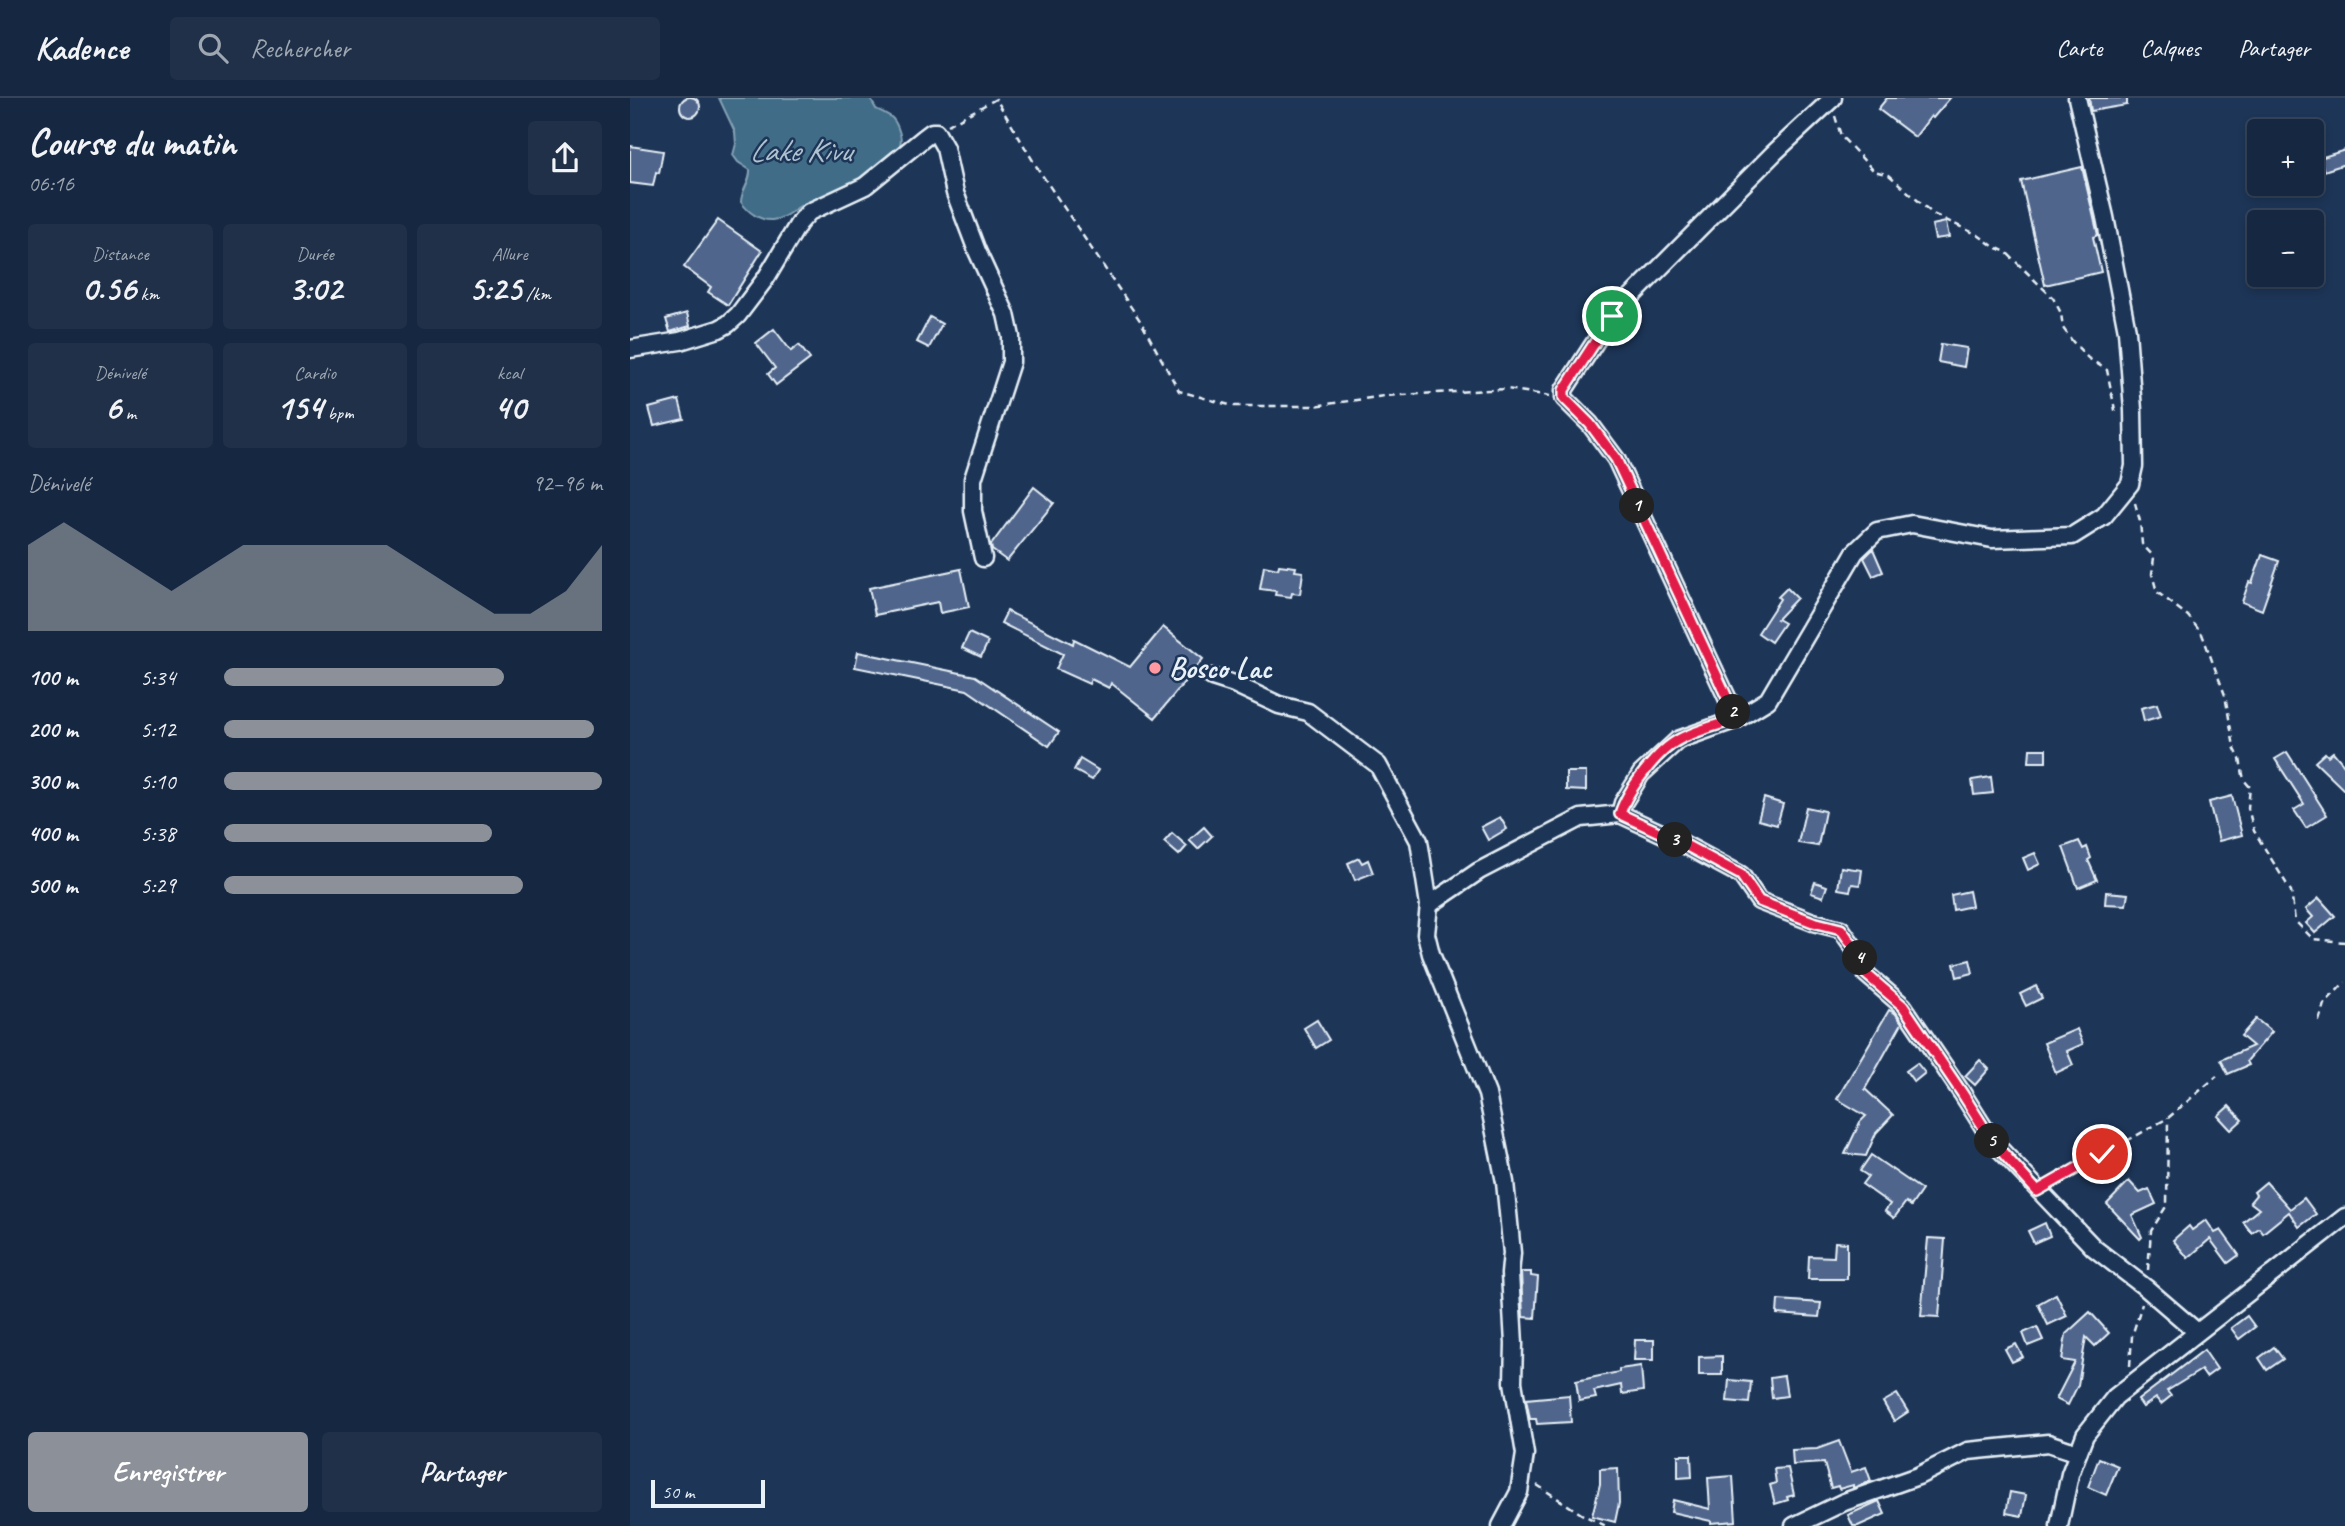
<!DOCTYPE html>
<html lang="fr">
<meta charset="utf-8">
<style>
body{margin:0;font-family:Caveat,sans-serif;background:#1f3048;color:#f1f3f6;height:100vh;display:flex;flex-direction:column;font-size:26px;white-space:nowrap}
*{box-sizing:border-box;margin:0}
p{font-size:23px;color:#9ea6b1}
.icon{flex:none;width:38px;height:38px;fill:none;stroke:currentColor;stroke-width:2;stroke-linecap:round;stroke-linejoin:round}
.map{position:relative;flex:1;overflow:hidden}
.panel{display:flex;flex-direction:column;background:#162841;width:630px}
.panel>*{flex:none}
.tools{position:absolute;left:1617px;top:21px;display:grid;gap:14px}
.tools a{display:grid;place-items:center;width:77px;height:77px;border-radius:7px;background:#162841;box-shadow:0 4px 10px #0003,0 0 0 2px #35445a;font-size:35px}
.scale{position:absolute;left:21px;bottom:18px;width:114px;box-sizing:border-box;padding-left:7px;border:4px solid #e8f1f8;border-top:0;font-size:19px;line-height:24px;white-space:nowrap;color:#e8f1f8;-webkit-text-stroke:5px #1d3557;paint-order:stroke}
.pin{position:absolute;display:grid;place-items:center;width:60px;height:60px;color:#fff;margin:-30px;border:4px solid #fff;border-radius:50%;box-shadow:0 2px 7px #0007}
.km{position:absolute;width:35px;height:35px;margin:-18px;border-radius:50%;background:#222;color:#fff;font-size:19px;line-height:35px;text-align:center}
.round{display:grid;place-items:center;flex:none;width:74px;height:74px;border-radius:7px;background:#1f3048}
.summary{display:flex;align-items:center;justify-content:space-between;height:119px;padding:0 28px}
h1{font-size:38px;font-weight:600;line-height:52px}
.figures{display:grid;grid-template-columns:repeat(3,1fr);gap:10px;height:119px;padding:7px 28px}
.figures div{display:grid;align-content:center;border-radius:7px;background:#1f3048;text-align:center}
.figures b{font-size:35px;font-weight:600}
.figures small{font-size:19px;font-weight:400}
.figures p{font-size:19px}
.chart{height:196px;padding:14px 28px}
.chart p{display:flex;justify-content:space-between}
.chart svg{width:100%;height:126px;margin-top:7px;fill:#8c9099;opacity:.7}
.cta{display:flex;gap:14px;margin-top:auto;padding:14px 28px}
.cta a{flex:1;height:80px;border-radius:7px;background:#8c9099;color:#fff;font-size:28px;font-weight:600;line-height:80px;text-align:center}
.cta a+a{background:#1f3048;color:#f1f3f6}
ul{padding:0 28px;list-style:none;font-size:23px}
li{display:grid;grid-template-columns:112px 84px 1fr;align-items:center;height:52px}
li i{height:18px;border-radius:9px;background:#8c9099}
header{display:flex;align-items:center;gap:42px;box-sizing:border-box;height:98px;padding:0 35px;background:#162841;border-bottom:2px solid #35445a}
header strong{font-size:33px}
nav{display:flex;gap:38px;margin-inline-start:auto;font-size:24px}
.search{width:490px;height:63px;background:#1f3048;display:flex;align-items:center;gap:18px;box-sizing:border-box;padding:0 24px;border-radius:7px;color:#9ea6b1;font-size:26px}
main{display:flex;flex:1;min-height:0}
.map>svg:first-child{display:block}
.water{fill:#416c87;stroke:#84a1b4;stroke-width:2}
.building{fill:#4f658c;stroke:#e8f1f8;stroke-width:2}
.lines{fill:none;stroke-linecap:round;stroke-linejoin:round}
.minor-casing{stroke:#e8f1f8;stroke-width:21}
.path{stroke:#e8f1f8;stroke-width:2.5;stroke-dasharray:7 5;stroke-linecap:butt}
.minor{stroke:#1d3557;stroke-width:16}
.route-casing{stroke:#fff;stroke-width:14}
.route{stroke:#e11d48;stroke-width:9}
.poi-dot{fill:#ff9aa2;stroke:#1d3557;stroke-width:2.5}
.labels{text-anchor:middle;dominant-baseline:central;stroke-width:5;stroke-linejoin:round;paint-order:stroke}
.poi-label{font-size:30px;font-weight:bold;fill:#e8f1f8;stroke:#1d3557;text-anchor:start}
.water-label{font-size:32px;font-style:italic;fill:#aec2d0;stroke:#1d3557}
</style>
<header>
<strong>Kadence</strong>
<div class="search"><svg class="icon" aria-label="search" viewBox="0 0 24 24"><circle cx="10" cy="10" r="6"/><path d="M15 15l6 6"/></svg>Rechercher</div>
<nav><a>Carte</a><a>Calques</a><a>Partager</a></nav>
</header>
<main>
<section class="panel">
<div class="summary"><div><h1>Course du matin</h1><p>06:16</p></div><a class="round"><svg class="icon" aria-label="share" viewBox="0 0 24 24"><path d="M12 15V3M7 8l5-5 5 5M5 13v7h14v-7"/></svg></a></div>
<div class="figures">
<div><p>Distance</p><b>0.56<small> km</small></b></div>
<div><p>Durée</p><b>3:02</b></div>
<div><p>Allure</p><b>5:25<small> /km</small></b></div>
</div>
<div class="figures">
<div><p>Dénivelé</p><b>6<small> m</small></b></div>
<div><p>Cardio</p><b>154<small> bpm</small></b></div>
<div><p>kcal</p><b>40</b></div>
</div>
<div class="chart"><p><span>Dénivelé</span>92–96 m</p>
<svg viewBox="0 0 160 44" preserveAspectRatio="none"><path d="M0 44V14L10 6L20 14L30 22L40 30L50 22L60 14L70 14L80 14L90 14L100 14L110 22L120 30L130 38L140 38L150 30L160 14V44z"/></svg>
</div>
<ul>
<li><b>100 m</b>5:34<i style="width:74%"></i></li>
<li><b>200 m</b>5:12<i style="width:98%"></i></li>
<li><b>300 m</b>5:10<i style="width:100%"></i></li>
<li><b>400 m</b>5:38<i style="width:71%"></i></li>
<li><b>500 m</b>5:29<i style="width:79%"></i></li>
</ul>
<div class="cta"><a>Enregistrer</a><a>Partager</a></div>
</section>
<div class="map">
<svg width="1715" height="1428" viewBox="0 0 1715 1428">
<rect width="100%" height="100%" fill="#1d3557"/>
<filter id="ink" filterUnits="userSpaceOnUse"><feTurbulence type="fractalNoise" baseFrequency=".0143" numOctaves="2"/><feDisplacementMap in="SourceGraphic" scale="14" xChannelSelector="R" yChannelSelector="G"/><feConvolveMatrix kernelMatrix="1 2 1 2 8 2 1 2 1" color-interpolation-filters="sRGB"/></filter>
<g filter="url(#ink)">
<path class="water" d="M89,0h151l6,11c15,7 19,8 24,25 8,24 -45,52 -63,59 -10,4 -21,6 -31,10 -12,5 -20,16 -34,17 -12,1 -24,-8 -31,-18 0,-12 10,-20 9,-32l-12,-8 -5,-7 3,-11 -1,-12z"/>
<g class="building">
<circle cx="60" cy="9" r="10"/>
<polygon points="1257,0 1320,0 1303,20 1301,18 1285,39 1248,11"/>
<polygon points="1459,0 1497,0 1497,7 1461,13"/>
<polygon points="0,48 33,53 29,75 26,74 23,88 0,85"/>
<polygon points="1715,52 1715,66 1694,73 1690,60"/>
<polygon points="1452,69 1468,137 1463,139 1471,174 1415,187 1391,83"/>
<polygon points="88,122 132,153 98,207 78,194 81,189 54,169"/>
<polygon points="1316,124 1319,139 1305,141 1302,127"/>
<polygon points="57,215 60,228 40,234 36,221"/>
<polygon points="300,219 312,226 299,250 287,244"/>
<polygon points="144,231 161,253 169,247 180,261 146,287 138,276 145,270 126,245"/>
<polygon points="1311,246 1337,250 1334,269 1308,264"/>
<polygon points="49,302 54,321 24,328 19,310"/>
<polygon points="404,389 424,405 377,463 362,452 361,447"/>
<polygon points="1243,451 1253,474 1243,478 1234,460"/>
<polygon points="1632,457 1649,463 1632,512 1612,504 1619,484 1622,485"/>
<polygon points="649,467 666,469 665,473 673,474 670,496 662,495 661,499 645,497 646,493 630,491 634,468 648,471"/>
<polygon points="331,471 339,509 310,515 308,504 245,517 239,490"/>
<polygon points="1157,490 1167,500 1147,521 1154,525 1141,544 1128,535 1150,501 1148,499"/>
<polygon points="377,513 443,546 444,541 500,569 533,529 573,561 525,620 481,585 479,590 461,581 459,586 426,571 433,556 371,525"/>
<polygon points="339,535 358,544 351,559 332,550"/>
<polygon points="228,554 345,578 429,634 419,648 337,592 225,569"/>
<polygon points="1527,606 1531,618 1514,623 1511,610"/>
<polygon points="1400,651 1416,651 1416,664 1399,664"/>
<polygon points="1657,654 1697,717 1676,730 1664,712 1674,706 1645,661"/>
<polygon points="1703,654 1715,668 1715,693 1685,664 1695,655 1698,658"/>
<polygon points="450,661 468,672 462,682 444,672"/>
<polygon points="936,674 956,674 956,693 936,692"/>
<polygon points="1361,679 1363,695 1344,697 1342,682"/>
<polygon points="1602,698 1612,737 1589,743 1579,704"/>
<polygon points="1134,700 1153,706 1147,727 1128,722"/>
<polygon points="1176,709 1195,713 1188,748 1168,745"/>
<polygon points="870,719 877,731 858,742 851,729"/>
<polygon points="574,729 582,738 568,751 559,742"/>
<polygon points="542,735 557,748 549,757 534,744"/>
<polygon points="1449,743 1453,751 1457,749 1461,760 1458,762 1467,782 1448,790 1433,749"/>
<polygon points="1405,755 1410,766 1398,772 1393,760"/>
<polygon points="729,760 732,765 738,762 743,775 725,782 718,765"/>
<polygon points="1211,769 1232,772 1230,787 1222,786 1220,793 1208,791"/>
<polygon points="1185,784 1197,788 1193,799 1181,795"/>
<polygon points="1339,793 1342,808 1323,812 1321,797"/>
<polygon points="1476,794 1498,796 1496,807 1475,806"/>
<polygon points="1689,800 1705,818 1685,835 1676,825 1683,819 1676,811"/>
<polygon points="1340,862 1343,875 1327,879 1324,866"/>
<polygon points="1406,888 1412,900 1396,908 1390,896"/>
<polygon points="1259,912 1265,915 1272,925 1235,991 1263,1017 1246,1035 1236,1058 1215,1056 1230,1024 1236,1018 1207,1001"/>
<polygon points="1626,921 1642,934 1617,963 1619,967 1598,976 1591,962 1623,948 1611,938"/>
<polygon points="687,922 699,942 686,950 674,930"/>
<polygon points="1447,931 1453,946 1437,953 1443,967 1426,975 1414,945"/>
<polygon points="1350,962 1359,971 1345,987 1335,978"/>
<polygon points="1287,965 1295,975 1284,984 1276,973"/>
<polygon points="1599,1008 1612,1022 1601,1032 1588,1018"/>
<polygon points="1241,1057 1292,1092 1281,1108 1276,1104 1264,1120 1255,1113 1260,1106 1232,1086 1238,1078 1230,1073"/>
<polygon points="1499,1083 1510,1095 1519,1091 1526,1106 1502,1117 1512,1139 1510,1141 1477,1106"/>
<polygon points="1636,1084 1660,1111 1674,1100 1686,1116 1669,1129 1659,1114 1633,1135 1629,1130 1622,1135 1613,1124 1629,1111 1620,1104 1626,1097 1624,1094"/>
<polygon points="1576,1122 1585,1135 1591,1132 1609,1157 1598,1165 1580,1141 1558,1160 1543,1142 1559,1128 1562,1132"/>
<polygon points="1415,1125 1420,1138 1404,1145 1398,1133"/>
<polygon points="1298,1140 1315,1141 1309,1219 1291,1218"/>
<polygon points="1205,1144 1217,1145 1217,1181 1178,1181 1179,1158 1204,1159"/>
<polygon points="891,1174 901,1174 901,1178 908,1179 905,1220 893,1219"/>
<polygon points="1426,1196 1437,1218 1418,1227 1408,1206"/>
<polygon points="1148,1202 1191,1205 1189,1219 1147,1216"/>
<polygon points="1460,1214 1479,1235 1465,1248 1456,1239 1448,1287 1438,1307 1426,1301 1445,1264 1432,1262 1436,1236"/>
<polygon points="1617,1218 1625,1229 1609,1241 1601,1230"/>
<polygon points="1407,1229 1413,1242 1398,1248 1393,1235"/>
<polygon points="1005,1242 1024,1242 1024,1262 1004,1262"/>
<polygon points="1386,1246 1393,1259 1382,1264 1375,1251"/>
<polygon points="1644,1249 1653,1261 1637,1272 1629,1260"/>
<polygon points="1574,1252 1587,1271 1576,1279 1571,1272 1537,1293 1541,1298 1531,1306 1526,1300 1513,1309 1508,1302"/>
<polygon points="1092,1258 1092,1277 1069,1277 1069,1259"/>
<polygon points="1011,1268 1013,1293 992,1296 991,1287 964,1293 966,1300 949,1303 946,1283 989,1274 989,1271"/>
<polygon points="1154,1278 1157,1298 1142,1300 1140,1280"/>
<polygon points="1099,1282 1121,1284 1119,1305 1097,1303"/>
<polygon points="1267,1296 1278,1314 1264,1323 1253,1304"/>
<polygon points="939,1297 941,1324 907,1326 906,1321 900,1321 896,1301"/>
<polygon points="1209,1343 1221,1374 1236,1369 1241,1383 1223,1390 1223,1387 1209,1391 1208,1388 1201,1390 1194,1365 1163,1367 1162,1352 1187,1351"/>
<polygon points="1048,1357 1061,1357 1062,1379 1048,1380"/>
<polygon points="1469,1360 1488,1368 1476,1397 1458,1389"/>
<polygon points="988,1370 989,1405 985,1424 962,1418 970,1386 970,1371"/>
<polygon points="1158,1370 1164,1397 1157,1399 1158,1402 1145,1406 1140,1387 1146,1385 1144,1371"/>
<polygon points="1103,1378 1106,1423 1081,1425 1081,1423 1041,1414 1043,1402 1080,1411 1078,1380"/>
<polygon points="1380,1394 1396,1397 1392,1418 1376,1415"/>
<polygon points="1249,1403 1255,1416 1228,1428 1223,1428 1218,1417"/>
</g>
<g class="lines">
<defs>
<g id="minor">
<polyline points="0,251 50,243 89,231 98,226 108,217 136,180 169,125 179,114 235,88 294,40 302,34 306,34 315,50 325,95 347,153 376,216 381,239 381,264 343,381 343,413 353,460"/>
<polyline points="582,579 604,586 649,607 678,614 748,667 789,743 799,807 796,836 801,856 857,996 875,1084 882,1155 880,1176 884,1246 883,1284 895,1356 889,1394 871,1428"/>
<polyline points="1107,621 986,361 960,326 934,300 934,292 982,218 1144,55 1203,0"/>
<polyline points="990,716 1044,741 1111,777 1129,803 1183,824 1211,831 1227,854 1236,876 1273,908 1332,995 1363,1044 1464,1150 1516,1190 1566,1233"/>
<polyline points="799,807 849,773 951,720 990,716 993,705 1011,676 1048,642 1107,621 1138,602 1225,454 1247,433 1282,426 1362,441 1442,438 1474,418 1500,386 1504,368 1503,312 1497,233 1475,119 1447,0"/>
<polyline points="1164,1428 1214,1404 1288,1378 1338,1353 1418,1345 1448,1355"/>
<polyline points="1429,1428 1440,1376 1455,1337 1485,1299 1715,1119"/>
</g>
</defs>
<use href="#minor" class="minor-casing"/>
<g class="path">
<polyline points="1205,18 1211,38 1244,73 1259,77 1303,116 1348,137 1363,148 1376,154 1423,200 1431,215 1433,230 1443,244 1458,260 1477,272 1486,317"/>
<polyline points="318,27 366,1 408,71 511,224 549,293 603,308 684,308 754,298 877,291 920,298"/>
<polyline points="1505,405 1510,423 1512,446 1524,459 1522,476 1527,494 1558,518 1572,536 1595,597 1604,649 1610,661 1614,682 1620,689 1618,710 1624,733 1661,793 1665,823 1683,841 1715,844"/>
<polyline points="1689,923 1694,906 1715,884"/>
<polyline points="1423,1084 1538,1020 1587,978"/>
<polyline points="1518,1172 1521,1133 1537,1107 1538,1020"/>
<polyline points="1500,1268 1502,1238 1512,1206"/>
<polyline points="907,1387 953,1417 976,1428"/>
</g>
<use href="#minor" class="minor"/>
</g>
</g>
<g class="lines" filter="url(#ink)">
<defs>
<path id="route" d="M982,218l-48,74v8l26,26 26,35 121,260c-19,6 -39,11 -57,20 -22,11 -53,51 -60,75l54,25 67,36 18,26 54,21 28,7 16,22 9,23 37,32 59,87 31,49 44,49 65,-37"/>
</defs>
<use href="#route" class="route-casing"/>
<use href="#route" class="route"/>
</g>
<circle class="poi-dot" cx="525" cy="570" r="7"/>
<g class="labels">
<g class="poi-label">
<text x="539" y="570">Bosco Lac</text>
</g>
<g class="water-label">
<text x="170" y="52">Lake Kivu</text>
</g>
</g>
</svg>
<div class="tools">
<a>+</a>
<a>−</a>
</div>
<div class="scale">50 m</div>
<div class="pin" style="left:982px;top:218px;background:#1e9e55"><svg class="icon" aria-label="arrive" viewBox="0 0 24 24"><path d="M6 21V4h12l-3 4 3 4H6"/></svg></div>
<div class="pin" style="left:1472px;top:1056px;background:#d93025"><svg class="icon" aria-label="check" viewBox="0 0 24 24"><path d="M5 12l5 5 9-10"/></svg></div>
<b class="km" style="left:1007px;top:408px">1</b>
<b class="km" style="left:1103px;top:614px">2</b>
<b class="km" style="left:1045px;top:742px">3</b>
<b class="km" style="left:1230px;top:860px">4</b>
<b class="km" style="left:1362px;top:1043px">5</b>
</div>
</main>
